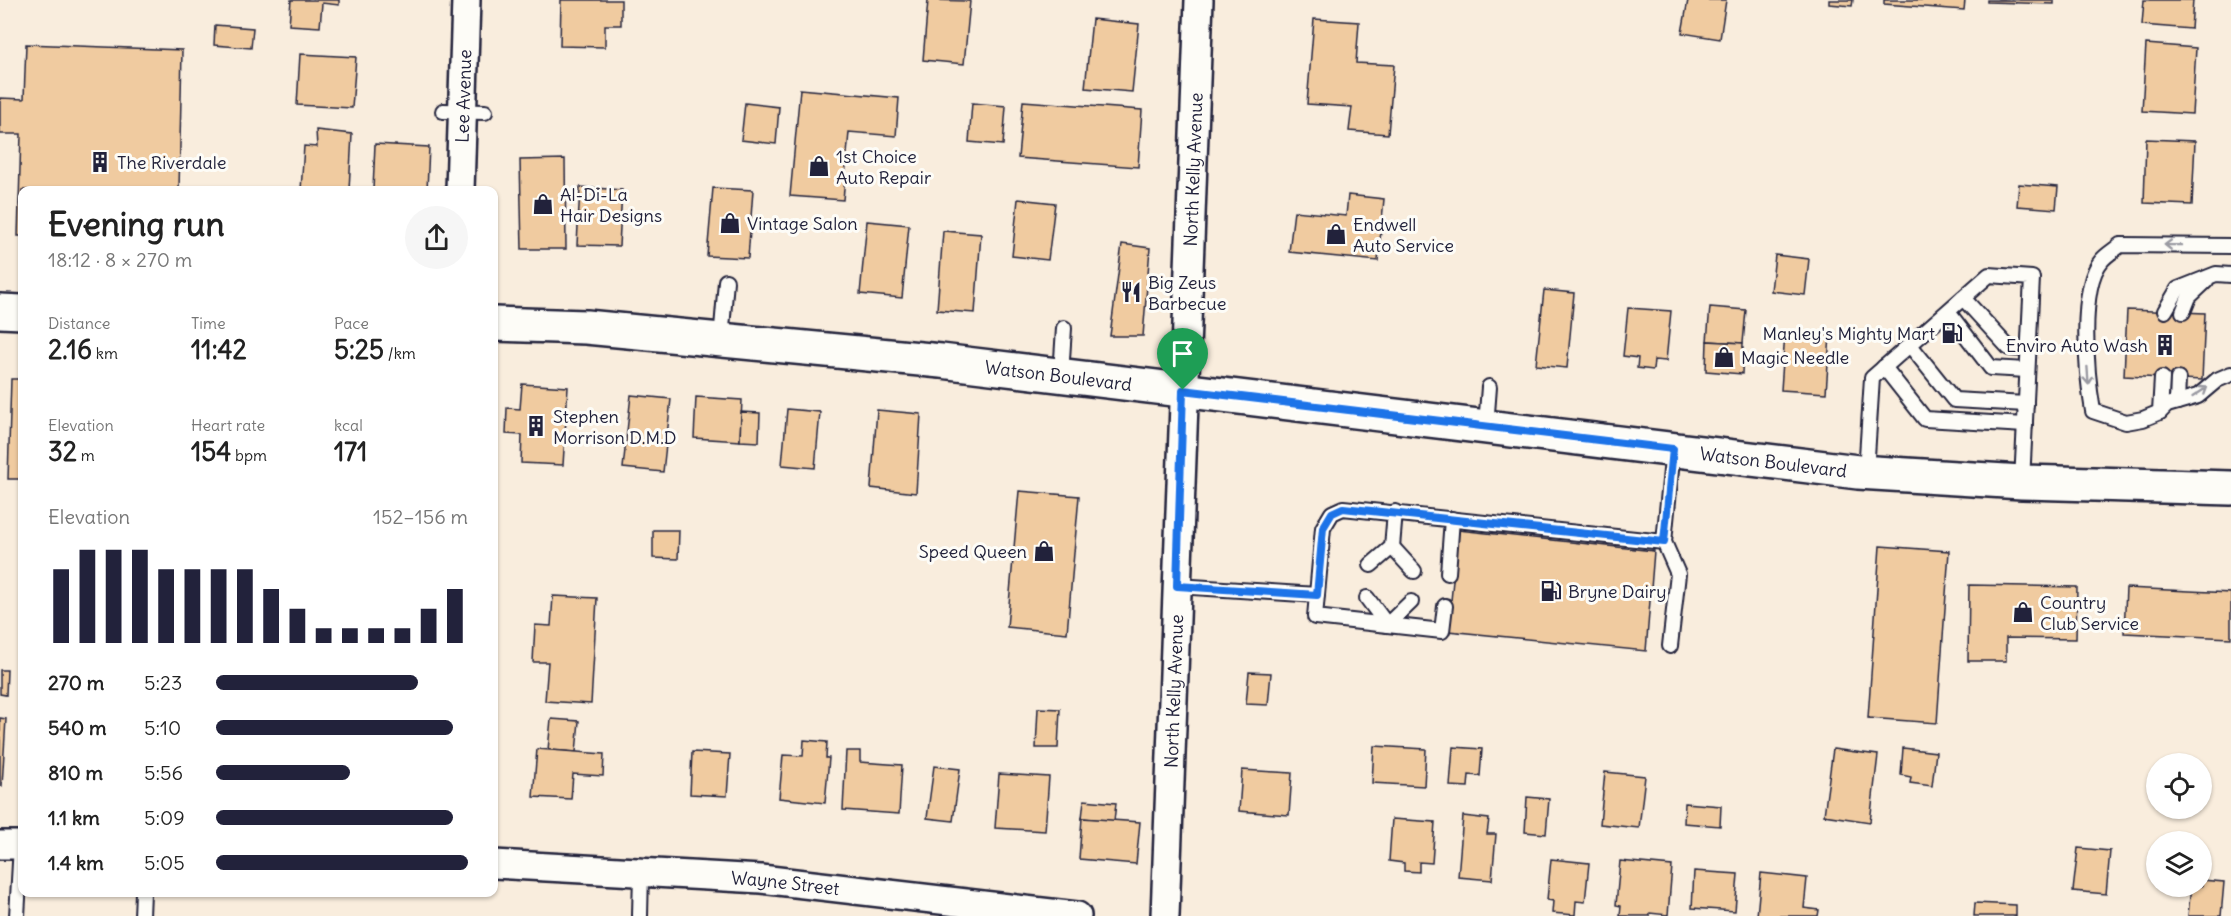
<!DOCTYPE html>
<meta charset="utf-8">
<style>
body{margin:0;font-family:Delius,sans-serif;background:#f6f6f6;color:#222;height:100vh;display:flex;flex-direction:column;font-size:22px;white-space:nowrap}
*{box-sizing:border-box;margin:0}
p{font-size:20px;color:#767676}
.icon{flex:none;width:33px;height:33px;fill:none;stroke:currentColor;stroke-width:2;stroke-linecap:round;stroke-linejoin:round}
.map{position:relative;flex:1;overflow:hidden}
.details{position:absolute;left:18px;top:186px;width:480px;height:711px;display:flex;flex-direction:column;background:#fff;border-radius:12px;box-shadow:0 2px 4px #0004}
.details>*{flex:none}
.fabs{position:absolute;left:2146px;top:753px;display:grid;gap:12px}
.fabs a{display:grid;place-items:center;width:66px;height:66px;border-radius:50%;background:#fff;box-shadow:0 2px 4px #0004;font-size:30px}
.pin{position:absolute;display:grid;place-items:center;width:51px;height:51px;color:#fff;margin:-62px -26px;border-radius:50% 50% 50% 0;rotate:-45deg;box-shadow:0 0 6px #0007}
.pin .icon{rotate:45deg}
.round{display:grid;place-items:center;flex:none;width:63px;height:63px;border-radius:32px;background:#f6f6f6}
.overview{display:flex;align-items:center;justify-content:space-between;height:102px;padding:0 30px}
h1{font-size:33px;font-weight:800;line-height:45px}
.metrics{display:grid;grid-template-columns:repeat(3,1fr);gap:9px;height:102px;padding:6px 30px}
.metrics div{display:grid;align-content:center}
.metrics b{font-size:26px;font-weight:800}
.metrics small{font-size:16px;font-weight:400}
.metrics p{font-size:16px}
.chart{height:168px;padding:12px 30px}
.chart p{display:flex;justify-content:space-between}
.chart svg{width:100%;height:108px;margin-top:6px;stroke:#22223b;stroke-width:6}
ul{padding:0 30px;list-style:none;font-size:20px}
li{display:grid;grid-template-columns:96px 72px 1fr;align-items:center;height:45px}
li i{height:15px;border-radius:8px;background:#22223b}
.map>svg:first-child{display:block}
.building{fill:#f0cba0;stroke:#22223b;stroke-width:1.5}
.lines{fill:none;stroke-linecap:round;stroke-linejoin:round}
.service-casing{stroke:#22223b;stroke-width:18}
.minor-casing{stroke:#22223b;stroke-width:32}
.tertiary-casing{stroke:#22223b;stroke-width:38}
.service{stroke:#fdfcf7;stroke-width:14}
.minor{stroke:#fdfcf7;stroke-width:27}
.tertiary{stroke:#fdfcf7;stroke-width:33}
.oneway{stroke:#9a9aa2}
.route-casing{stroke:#fff;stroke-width:12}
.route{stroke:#1a73e8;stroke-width:8}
.labels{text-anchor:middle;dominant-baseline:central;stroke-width:6;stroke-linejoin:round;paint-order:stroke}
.street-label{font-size:18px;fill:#22223b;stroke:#fdfcf7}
.poi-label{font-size:18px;fill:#22223b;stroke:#fdfcf7;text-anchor:start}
</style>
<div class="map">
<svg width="2231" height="916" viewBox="0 0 2231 916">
<rect width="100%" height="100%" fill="#f9eddd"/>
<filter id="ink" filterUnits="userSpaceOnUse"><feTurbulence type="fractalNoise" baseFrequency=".0167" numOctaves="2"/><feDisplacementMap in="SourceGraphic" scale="12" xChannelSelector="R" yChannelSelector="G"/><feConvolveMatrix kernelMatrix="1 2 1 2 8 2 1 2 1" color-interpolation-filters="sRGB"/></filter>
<g filter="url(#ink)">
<g class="building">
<polygon points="291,0 339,0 339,5 322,3 320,27 289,25"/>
<polygon points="561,0 621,0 621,25 605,25 605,47 560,46"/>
<polygon points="928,0 970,1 964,64 923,60"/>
<polygon points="1688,0 1726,0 1720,39 1682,33"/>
<polygon points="1829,0 1853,0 1852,6 1829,4"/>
<polygon points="1884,0 1965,0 1964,10 1884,4"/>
<polygon points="1987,0 2054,0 2054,4 1987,2"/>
<polygon points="2144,0 2193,0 2191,29 2142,25"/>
<polygon points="1092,19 1139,24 1132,92 1085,88"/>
<polygon points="1314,19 1359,22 1356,63 1394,65 1388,134 1349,131 1352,107 1307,104"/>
<polygon points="215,25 253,28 251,48 214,45"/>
<polygon points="26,44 182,50 179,190 22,190 22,236 18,236 21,134 0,134 0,98 24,99"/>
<polygon points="2146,44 2196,48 2192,114 2142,111"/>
<polygon points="300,54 356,57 352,108 297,105"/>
<polygon points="800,89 899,98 896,136 849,132 843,200 790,196"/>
<polygon points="1023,101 1142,110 1138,167 1018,158"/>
<polygon points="745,103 779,107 776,144 741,140"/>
<polygon points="972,103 1006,106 1003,145 969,142"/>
<polygon points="316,130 352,134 349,190 301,190 304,146 317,147"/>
<polygon points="2146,139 2195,141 2192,205 2144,203"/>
<polygon points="375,144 429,147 427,190 373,190"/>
<polygon points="565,159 566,249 522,249 520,160"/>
<polygon points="2019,184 2058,187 2056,209 2017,206"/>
<polygon points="580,187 622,190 619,246 577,245"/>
<polygon points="713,188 753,190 748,258 707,256"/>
<polygon points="1348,195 1384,199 1378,261 1289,252 1294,211 1346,216"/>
<polygon points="1018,199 1055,203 1048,260 1012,256"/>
<polygon points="867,221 909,225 902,298 860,294"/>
<polygon points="943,231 981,234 975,313 937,310"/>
<polygon points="1122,244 1150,248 1143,336 1110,336"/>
<polygon points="1775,255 1809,259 1805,295 1771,291"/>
<polygon points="1544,290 1574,293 1567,368 1536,365"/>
<polygon points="1710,307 1746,310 1743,343 1707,341"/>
<polygon points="1628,308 1671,311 1666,361 1654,360 1653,370 1637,368 1638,358 1623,356"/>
<polygon points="2127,310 2205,313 2202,380 2124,376"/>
<polygon points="1785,332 1830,335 1826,393 1781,390"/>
<polygon points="1707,341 1743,343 1742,374 1706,371"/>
<polygon points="11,379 22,379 22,479 8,479"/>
<polygon points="522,384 568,387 563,465 521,463 522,435 506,434 507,408 520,409"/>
<polygon points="631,395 671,399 663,472 623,468"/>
<polygon points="696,397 742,400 740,441 694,438"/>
<polygon points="787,409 820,412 815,468 782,465"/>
<polygon points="877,410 921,414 916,493 871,488"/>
<polygon points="741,412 760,413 759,442 740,441"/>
<polygon points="1019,491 1079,496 1067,633 1007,627"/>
<polygon points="653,530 679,530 678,559 653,558"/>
<polygon points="1458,530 1654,551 1646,651 1448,631"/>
<polygon points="1880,546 1949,551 1937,723 1868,718"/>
<polygon points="1969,585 2077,587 2076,639 2006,638 2006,661 1968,661"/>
<polygon points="2126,588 2231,593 2231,638 2124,633"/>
<polygon points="553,596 597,598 591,704 545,701 548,662 533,662 535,625 551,626"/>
<polygon points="0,670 7,670 6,695 0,694"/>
<polygon points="1249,672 1271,673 1268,705 1246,704"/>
<polygon points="1038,708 1060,709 1058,748 1036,748"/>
<polygon points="0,718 6,719 2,786 0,786"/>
<polygon points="551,719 579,721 576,752 548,750"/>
<polygon points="804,740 827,742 826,758 829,758 825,803 779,798 783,755 803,756"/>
<polygon points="1374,746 1426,749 1424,786 1372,783"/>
<polygon points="1453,747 1482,749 1480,776 1469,775 1468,787 1450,786"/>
<polygon points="1903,748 1936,752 1932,786 1910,783 1911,777 1901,775"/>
<polygon points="537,749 604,754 603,776 573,774 571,799 533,797"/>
<polygon points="1833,749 1878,755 1870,822 1824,815"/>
<polygon points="846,751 860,751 860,762 902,765 899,814 843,810"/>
<polygon points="692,752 730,754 727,796 690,794"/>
<polygon points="934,766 960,769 953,821 927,818"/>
<polygon points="1242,770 1292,773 1289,815 1239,811"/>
<polygon points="1605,772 1645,776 1639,828 1600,824"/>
<polygon points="999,774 1049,777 1045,831 995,828"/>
<polygon points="1527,797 1549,799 1546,834 1525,832"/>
<polygon points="1084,800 1116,803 1114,821 1082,818"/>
<polygon points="1685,803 1721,806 1720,826 1684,823"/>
<polygon points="1463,816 1489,819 1487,834 1496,834 1492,880 1458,877"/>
<polygon points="1082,818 1140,822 1136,864 1079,859"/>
<polygon points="1392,819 1435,822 1432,863 1419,862 1419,872 1404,871 1404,863 1389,861"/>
<polygon points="2078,848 2110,851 2106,894 2073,891"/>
<polygon points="1551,859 1589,863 1585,902 1576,901 1575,915 1552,913 1553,901 1547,900"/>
<polygon points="1620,861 1672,866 1668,915 1650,913 1650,916 1620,916 1621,906 1616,905"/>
<polygon points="1694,871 1738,874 1735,911 1692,908"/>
<polygon points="1761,873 1807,878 1804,908 1819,910 1818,916 1757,916"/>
<polygon points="2202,880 2224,882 2221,916 2188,916 2191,886 2202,886"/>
<polygon points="1975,903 2016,905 2016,916 1974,916"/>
</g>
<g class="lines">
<defs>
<g id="service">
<polyline points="443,111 485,112"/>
<path d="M2231,246l-111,-1c-5,5 -13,9 -18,15 -24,27 -15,117 -9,151l33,11 17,-3 17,-7 7,-7 31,-9 19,-16 14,-6"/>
<polyline points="1963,298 2009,348 2028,349"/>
<polyline points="2165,311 2178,289 2216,274 2231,275"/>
<polyline points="1948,312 1991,368 2027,370"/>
<polyline points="2183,312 2189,297 2206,281"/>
<polyline points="721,340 726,281"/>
<polyline points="1910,345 1954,400 2026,404"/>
<polyline points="1884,367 1925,419 2025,425"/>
<polyline points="1061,375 1064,328"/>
<polyline points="2177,402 2178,379"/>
<polyline points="2160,412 2162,378"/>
<polyline points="1486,426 1489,387"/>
<polyline points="1866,472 1872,378 1989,275 2032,278 2022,482"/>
<polyline points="1392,547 1414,571"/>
<polyline points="1371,565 1392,547 1395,512"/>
<polyline points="1448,573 1452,519"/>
<polyline points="1177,586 1317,595"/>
<polyline points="1367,598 1387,625 1411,602"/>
<polyline points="1445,606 1442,631 1315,617 1323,528 1332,513 1343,508 1664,542"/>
<polyline points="1670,646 1678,574 1664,542 1673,449"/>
<polyline points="17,916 21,845"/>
<polyline points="142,916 143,892"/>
<polyline points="640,916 641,872"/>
</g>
<g id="minor">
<path id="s1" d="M460,190l6,-190"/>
<polyline points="0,845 22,845"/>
<path id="s2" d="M494,864l267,15 316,37"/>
<path id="s3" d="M1165,916l34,-916"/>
</g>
<g id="tertiary">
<polyline points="0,311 22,312"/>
<path id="s4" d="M494,324l92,3 355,34 917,111 164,10 209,6"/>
</g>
</defs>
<use href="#service" class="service-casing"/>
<use href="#minor" class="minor-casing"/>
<use href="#tertiary" class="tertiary-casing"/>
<use href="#service" class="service"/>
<use href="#minor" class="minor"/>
<use href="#tertiary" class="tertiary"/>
</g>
<defs><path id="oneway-shaft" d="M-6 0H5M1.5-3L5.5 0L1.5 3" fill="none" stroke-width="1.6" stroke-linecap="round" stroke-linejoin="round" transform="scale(1.5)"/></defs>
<g class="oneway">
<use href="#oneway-shaft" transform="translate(2173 245) rotate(-179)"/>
<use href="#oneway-shaft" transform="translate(2088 376) rotate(86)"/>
<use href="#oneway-shaft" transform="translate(2200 392) rotate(-33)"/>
</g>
</g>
<g class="lines" filter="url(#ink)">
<defs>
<polygon id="route" points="1183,390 1673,449 1664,542 1343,508 1332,513 1323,528 1317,595 1177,586"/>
</defs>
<use href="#route" class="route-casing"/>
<use href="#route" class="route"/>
</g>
<defs>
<symbol id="building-bare" viewBox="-9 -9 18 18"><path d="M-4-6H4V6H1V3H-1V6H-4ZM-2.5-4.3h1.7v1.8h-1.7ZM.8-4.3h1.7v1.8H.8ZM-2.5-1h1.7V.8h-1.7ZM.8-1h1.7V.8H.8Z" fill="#22223b" stroke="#fdfcf7" stroke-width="2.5" paint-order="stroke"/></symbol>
<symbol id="shop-bare" viewBox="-9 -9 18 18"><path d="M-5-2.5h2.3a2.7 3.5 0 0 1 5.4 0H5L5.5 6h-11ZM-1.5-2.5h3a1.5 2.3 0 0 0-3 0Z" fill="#22223b" stroke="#fdfcf7" stroke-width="2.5" paint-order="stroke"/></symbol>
<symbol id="restaurant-bare" viewBox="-9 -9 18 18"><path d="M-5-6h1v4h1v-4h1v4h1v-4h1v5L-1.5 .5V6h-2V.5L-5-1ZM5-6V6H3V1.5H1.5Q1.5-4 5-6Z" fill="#22223b" stroke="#fdfcf7" stroke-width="2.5" paint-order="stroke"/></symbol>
<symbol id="fuel-bare" viewBox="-9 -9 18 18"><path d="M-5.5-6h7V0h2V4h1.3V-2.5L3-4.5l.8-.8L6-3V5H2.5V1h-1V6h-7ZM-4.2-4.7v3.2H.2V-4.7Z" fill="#22223b" stroke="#fdfcf7" stroke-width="2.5" paint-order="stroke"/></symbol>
</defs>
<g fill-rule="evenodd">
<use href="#building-bare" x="85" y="147" width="30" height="30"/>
<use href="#shop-bare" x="804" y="151" width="30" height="30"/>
<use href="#shop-bare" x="528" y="189" width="30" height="30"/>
<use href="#shop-bare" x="715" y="208" width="30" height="30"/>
<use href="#shop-bare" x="1321" y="219" width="30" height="30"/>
<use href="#restaurant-bare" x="1116" y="277" width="30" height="30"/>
<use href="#fuel-bare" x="1937" y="318" width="30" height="30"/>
<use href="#building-bare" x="2150" y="330" width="30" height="30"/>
<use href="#shop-bare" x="1709" y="342" width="30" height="30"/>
<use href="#building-bare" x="521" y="411" width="30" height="30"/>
<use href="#shop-bare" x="1029" y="536" width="30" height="30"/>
<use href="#fuel-bare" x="1536" y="576" width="30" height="30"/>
<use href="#shop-bare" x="2008" y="597" width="30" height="30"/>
</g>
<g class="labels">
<g class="street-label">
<text stroke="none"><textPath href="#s1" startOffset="94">Lee Avenue</textPath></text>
<text stroke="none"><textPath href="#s3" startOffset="747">North Kelly Avenue</textPath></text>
<text stroke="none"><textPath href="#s4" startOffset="567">Watson Boulevard</textPath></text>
<text stroke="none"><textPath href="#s4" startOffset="1287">Watson Boulevard</textPath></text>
<text stroke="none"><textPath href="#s3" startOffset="225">North Kelly Avenue</textPath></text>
<text stroke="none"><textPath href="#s2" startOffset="292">Wayne Street</textPath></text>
</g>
<g class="poi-label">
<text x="836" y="156">1st Choice<tspan x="836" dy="21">Auto Repair</tspan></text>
<text x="117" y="162">The Riverdale</text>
<text x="560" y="194">Al-Di-La<tspan x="560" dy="21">Hair Designs</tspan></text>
<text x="747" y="223">Vintage Salon</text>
<text x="1353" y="224">Endwell<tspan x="1353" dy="21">Auto Service</tspan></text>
<text x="1148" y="282">Big Zeus<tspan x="1148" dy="21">Barbecue</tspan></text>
<text x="1935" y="333" text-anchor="end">Manley's Mighty Mart</text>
<text x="2148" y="345" text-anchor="end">Enviro Auto Wash</text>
<text x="1741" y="357">Magic Needle</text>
<text x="553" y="416">Stephen<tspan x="553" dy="21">Morrison D.M.D</tspan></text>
<text x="1027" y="551" text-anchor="end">Speed Queen</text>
<text x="1568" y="591">Bryne Dairy</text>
<text x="2040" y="602">Country<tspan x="2040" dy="21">Club Service</tspan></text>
</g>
</g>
</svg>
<div class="fabs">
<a><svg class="icon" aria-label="locate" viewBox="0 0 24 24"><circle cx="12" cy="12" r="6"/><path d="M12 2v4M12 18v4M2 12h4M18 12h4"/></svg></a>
<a><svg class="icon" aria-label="layers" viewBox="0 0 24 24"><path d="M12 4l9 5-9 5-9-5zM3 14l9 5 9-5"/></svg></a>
</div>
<div class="pin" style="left:1183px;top:390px;background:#1e9e55"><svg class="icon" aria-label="arrive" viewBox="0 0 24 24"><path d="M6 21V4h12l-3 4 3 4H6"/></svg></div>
<section class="details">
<div class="overview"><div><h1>Evening run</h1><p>18:12 · 8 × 270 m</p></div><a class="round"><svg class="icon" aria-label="share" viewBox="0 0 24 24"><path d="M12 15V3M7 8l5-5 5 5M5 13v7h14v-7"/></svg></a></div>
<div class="metrics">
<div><p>Distance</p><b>2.16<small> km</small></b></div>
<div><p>Time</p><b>11:42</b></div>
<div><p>Pace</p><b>5:25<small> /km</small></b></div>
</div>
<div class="metrics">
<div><p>Elevation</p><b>32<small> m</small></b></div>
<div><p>Heart rate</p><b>154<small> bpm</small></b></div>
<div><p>kcal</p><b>171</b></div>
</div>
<div class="chart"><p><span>Elevation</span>152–156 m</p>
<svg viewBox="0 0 160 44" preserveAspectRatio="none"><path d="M5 44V14M15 44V6M25 44V6M35 44V6M45 44V14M55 44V14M65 44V14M75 44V14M85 44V22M95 44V30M105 44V38M115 44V38M125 44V38M135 44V38M145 44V30M155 44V22"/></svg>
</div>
<ul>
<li><b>270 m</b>5:23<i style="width:80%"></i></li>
<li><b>540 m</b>5:10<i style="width:94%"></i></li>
<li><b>810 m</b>5:56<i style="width:53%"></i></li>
<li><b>1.1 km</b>5:09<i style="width:94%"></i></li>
<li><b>1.4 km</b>5:05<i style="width:100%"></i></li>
</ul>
</section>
</div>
